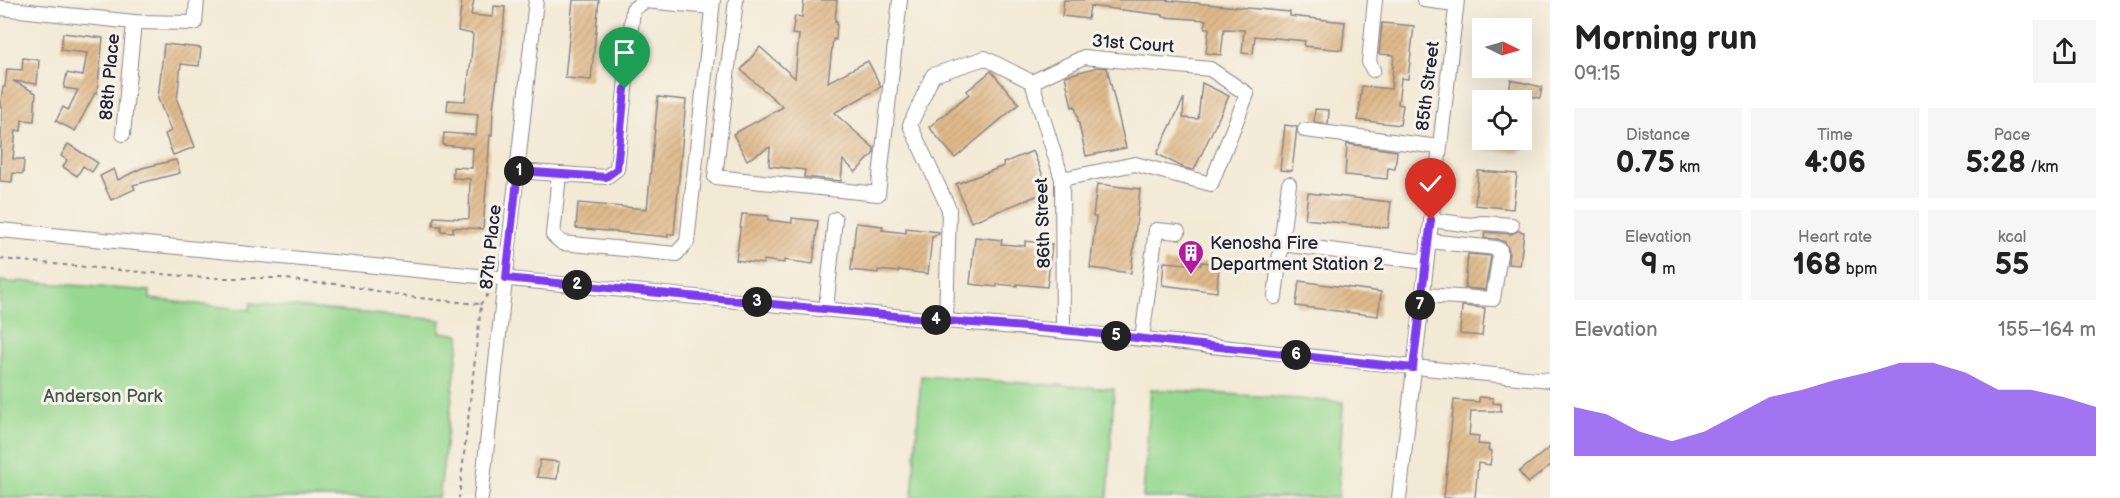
<!DOCTYPE html>
<meta charset="utf-8">
<style>
body{margin:0;font-family:"Balsamiq Sans",sans-serif;background:#f6f6f6;color:#222;height:100vh;display:flex;flex-direction:column;font-size:22px;white-space:nowrap}
*{box-sizing:border-box;margin:0}
p{font-size:20px;color:#767676}
.icon{flex:none;width:33px;height:33px;fill:none;stroke:currentColor;stroke-width:2;stroke-linecap:round;stroke-linejoin:round}
.map{position:relative;flex:1;overflow:hidden}
.sheet{display:flex;flex-direction:column;background:#fff;width:570px}
.sheet>*{flex:none}
.needle{width:39px;rotate:95deg}
.controls{position:absolute;left:1472px;top:18px;display:grid;gap:12px}
.controls a{display:grid;place-items:center;width:60px;height:60px;border-radius:0px;background:#fff;box-shadow:0 6px 24px #0002;font-size:30px}
.pin{position:absolute;display:grid;place-items:center;width:51px;height:51px;color:#fff;margin:-62px -26px;border-radius:50% 50% 50% 0;rotate:-45deg;box-shadow:0 0 6px #0007}
.pin .icon{rotate:45deg}
.km{position:absolute;width:30px;height:30px;margin:-15px;border-radius:50%;background:#222;color:#fff;font-size:16px;line-height:30px;text-align:center}
.round{display:grid;place-items:center;flex:none;width:63px;height:63px;border-radius:0px;background:#f6f6f6}
.summary{display:flex;align-items:center;justify-content:space-between;height:102px;padding:0 24px}
h1{font-size:33px;font-weight:700;line-height:45px}
.stats{display:grid;grid-template-columns:repeat(3,1fr);gap:9px;height:102px;padding:6px 24px}
.stats div{display:grid;align-content:center;border-radius:0px;background:#f6f6f6;text-align:center}
.stats b{font-size:30px;font-weight:700}
.stats small{font-size:16px;font-weight:400}
.stats p{font-size:16px}
.chart{height:168px;padding:12px 24px}
.chart p{display:flex;justify-content:space-between}
.chart svg{width:100%;height:108px;margin-top:6px;fill:#7c3aed;opacity:.7}
main{display:flex;flex:1;min-height:0}
.map>svg:first-child{display:block}
.green{fill:#96d88f;stroke:#5c7d65;stroke-width:1.5}
.building{fill:url(#building-hatch)}
.lines{fill:none;stroke-linecap:round;stroke-linejoin:round}
.minor-casing{stroke:#8a8688;stroke-width:16}
.path{stroke:#8a8688;stroke-width:2;stroke-dasharray:4.5 4.5;stroke-linecap:butt}
.minor{stroke:#fff;stroke-width:14}
.route-casing{stroke:#fff;stroke-width:12}
.route{stroke:#7c3aed;stroke-width:8}
.labels{text-anchor:middle;dominant-baseline:central;stroke-width:6;stroke-linejoin:round;paint-order:stroke}
.street-label{font-size:18px;fill:#22223b;stroke:#f7f3e8}
.poi-label{font-size:18px;fill:#22223b;stroke:#f7f3e8;text-anchor:start}
.park-label{font-size:18px;fill:#455954;stroke:#f7f3e8}
</style>
<main>
<div class="map">
<svg width="1550" height="498" viewBox="0 0 1550 498">
<defs>
<pattern id="building-hatch" width="6" height="6" patternUnits="userSpaceOnUse" patternTransform="scale(1.5)"><rect width="6" height="6" fill="#dfb98a"/><path d="M-1 1l2-2M0 6l6-6M5 7l2-2" fill="none" stroke="#bf9f78"/></pattern>
</defs>
<rect width="100%" height="100%" fill="#f7f3e8"/>
<filter id="ink" filterUnits="userSpaceOnUse"><feTurbulence type="fractalNoise" baseFrequency=".0167" numOctaves="2"/><feDisplacementMap in="SourceGraphic" scale="12" xChannelSelector="R" yChannelSelector="G"/><feConvolveMatrix kernelMatrix="1 2 1 2 8 2 1 2 1" color-interpolation-filters="sRGB"/></filter>
<filter id="wash" filterUnits="userSpaceOnUse"><feTurbulence type="fractalNoise" baseFrequency=".008" numOctaves="4" result="noise"/><feDisplacementMap in="SourceGraphic" scale="24" xChannelSelector="R" yChannelSelector="G"/><feGaussianBlur stdDeviation="1.35" result="paint"/><feColorMatrix in="noise" values="0 0 0 0 0 0 0 0 0 0 0 0 0 0 0 0 0 1.4 0 .05"/><feComposite in="paint" operator="in"/></filter>
<g filter="url(#wash)">
<rect width="100%" height="100%" fill="#f3ead5"/>
<g class="green">
<polygon points="0,281 18,283 18,281 150,291 150,299 250,310 251,303 441,320 440,332 460,335 439,498 0,498"/>
<polygon points="921,376 1114,389 1108,498 912,498"/>
<polygon points="1151,389 1343,402 1338,498 1143,498"/>
</g>
<g id="blocks">
<g class="building">
<polygon points="462,0 474,0 471,15 493,17 494,6 505,7 503,33 493,109 492,135 490,135 483,229 453,227 453,232 441,231 441,226 433,226 434,217 469,219 470,179 453,178 453,167 472,168 473,148 443,145 444,133 476,135 478,114 447,111 448,100 465,101 471,60 473,34 458,31"/>
<polygon points="573,0 599,0 591,80 565,78"/>
<polygon points="804,0 837,0 835,21 837,21 836,40 833,39 828,82 868,61 881,87 834,113 874,148 874,153 856,172 843,160 841,181 804,177 805,170 769,166 770,147 747,160 733,134 783,107 741,70 760,47 795,78 799,35 792,34 795,16 802,17"/>
<polygon points="1064,0 1164,0 1290,12 1290,16 1345,22 1342,50 1304,46 1305,41 1255,36 1253,54 1242,53 1244,30 1224,29 1221,55 1206,53 1209,28 1205,28 1206,20 1163,17 1163,15 1090,6 1088,19 1062,16"/>
<polygon points="1382,23 1414,26 1408,79 1401,78 1398,104 1403,105 1400,125 1358,120 1362,86 1391,89 1394,55 1379,54"/>
<polygon points="63,33 103,38 97,93 95,93 75,131 56,121 63,107 68,110 78,90 64,88 67,73 83,76 87,53 61,50"/>
<polygon points="164,44 201,48 199,66 181,64 177,100 195,147 173,155 165,134 171,131 158,99"/>
<polygon points="23,58 39,60 37,84 13,81 36,93 34,121 22,120 21,131 16,130 13,159 24,159 23,174 13,173 12,182 0,181 2,108 0,107 3,87 5,87 7,69 22,70"/>
<polygon points="1098,67 1107,68 1126,148 1086,156 1075,106 1072,107 1065,76"/>
<polygon points="991,71 1019,104 955,158 929,127 969,94 967,91"/>
<polygon points="1511,80 1542,87 1540,98 1509,94"/>
<polygon points="1202,83 1229,96 1194,170 1184,168 1157,154 1184,98 1183,118 1198,119"/>
<polygon points="658,97 686,100 674,234 668,234 668,237 576,228 578,203 647,209"/>
<polygon points="1315,109 1329,110 1328,124 1314,122"/>
<polygon points="1285,125 1297,127 1292,171 1280,170"/>
<polygon points="1481,140 1521,140 1520,153 1480,149"/>
<polygon points="68,144 98,163 92,172 83,166 77,176 63,167 67,160 61,156"/>
<polygon points="1347,144 1397,151 1395,169 1388,168 1387,179 1345,175"/>
<polygon points="1033,151 1049,191 971,222 956,184 1004,166 1003,163"/>
<polygon points="176,160 180,173 133,185 135,189 111,200 100,176 114,169 118,180 142,168"/>
<polygon points="1478,171 1517,174 1513,209 1475,205"/>
<polygon points="1097,184 1140,189 1131,273 1090,268 1096,217 1093,217"/>
<polygon points="1308,193 1391,202 1388,228 1305,219"/>
<polygon points="742,214 768,216 768,220 792,223 792,218 818,221 813,264 784,260 784,263 764,260 763,264 736,260"/>
<polygon points="856,223 883,226 882,230 906,233 906,228 939,232 939,234 932,237 928,274 899,270 898,272 878,270 878,273 851,270"/>
<polygon points="1518,231 1524,232 1520,265 1508,264 1509,250 1505,242 1497,239 1484,238 1485,232 1511,234"/>
<polygon points="975,237 1002,240 1001,244 1025,246 1025,241 1052,244 1047,287 1017,284 1017,286 997,284 997,287 970,284"/>
<polygon points="1468,254 1491,256 1485,290 1465,288"/>
<polygon points="1164,262 1201,265 1201,262 1219,264 1217,292 1162,285"/>
<polygon points="1299,281 1381,292 1378,316 1296,306"/>
<polygon points="1462,306 1485,308 1482,336 1460,334"/>
<polygon points="1479,397 1493,398 1493,403 1501,404 1501,411 1471,411 1469,435 1479,436 1478,444 1489,445 1488,450 1492,451 1490,465 1478,463 1475,498 1444,498 1454,400 1479,402"/>
<polygon points="1550,447 1550,466 1528,483 1519,472"/>
<polygon points="540,460 559,462 557,479 537,477"/>
</g>
</g>
</g>
<g filter="url(#ink)">
<use href="#blocks" fill-opacity="0" stroke="#8a8688" stroke-width="1.5"/>
<g class="lines">
<defs>
<g id="minor">
<polyline points="736,0 715,177 878,194 900,0"/>
<polyline points="1424,0 1456,4"/>
<polyline points="0,8 134,22 195,23 197,0"/>
<polyline points="1373,70 1369,62 1375,0"/>
<polyline points="1032,82 1062,179 1063,330"/>
<polyline points="1305,130 1439,147"/>
<polyline points="123,134 134,22"/>
<polyline points="518,171 559,174 553,235 562,243 676,254 687,242 713,0"/>
<polyline points="559,174 606,177 617,169 633,9 645,1 712,7"/>
<polyline points="1289,184 1281,244 1426,262"/>
<polyline points="1431,220 1471,225 1483,223 1512,225"/>
<path d="M0,230l946,91c202,16 402,41 604,59"/>
<polyline points="1422,295 1493,299 1500,254 1500,250 1496,248 1428,241"/>
<polyline points="1275,297 1281,244"/>
<polyline points="826,309 835,219"/>
<polyline points="946,321 949,209 910,125 933,75 985,58 1032,82 1084,57 1210,69 1247,94 1211,184 1135,164 1062,179"/>
<polyline points="1142,339 1156,230 1178,232"/>
<polyline points="481,498 536,0"/>
<polyline points="1399,498 1457,0"/>
</g>
</defs>
<use href="#minor" class="minor-casing"/>
<g class="path">
<polyline points="0,259 205,278 281,278 312,283 338,284 409,297 478,304 481,306 459,498"/>
<polyline points="480,305 488,294"/>
</g>
<use href="#minor" class="minor"/>
</g>
</g>
<g class="lines" filter="url(#ink)">
<defs>
<polyline id="route" points="625,89 617,169 606,177 518,171 506,278 946,321 1063,330 1413,368 1431,220"/>
</defs>
<use href="#route" class="route-casing"/>
<use href="#route" class="route"/>
</g>
<defs>
<symbol id="building-pin" viewBox="-11 -11 22 30"><path d="M0 17L-7.5 6A9.5 9.5 0 1 1 7.5 6Z" fill="#b5179e" stroke="#f7f3e8"/><path d="M-4-6H4V6H1V3H-1V6H-4ZM-2.5-4.3h1.7v1.8h-1.7ZM.8-4.3h1.7v1.8H.8ZM-2.5-1h1.7V.8h-1.7ZM.8-1h1.7V.8H.8Z" fill="#fff"/></symbol>
</defs>
<g fill-rule="evenodd">
<use href="#building-pin" x="1176" y="238" width="30" height="40"/>
</g>
<g class="labels">
<g class="street-label">
<text transform="translate(1133 44) rotate(4)">31st Court</text>
<text transform="translate(110 77) rotate(-85)">88th Place</text>
<text transform="translate(1428 86) rotate(-83)">85th Street</text>
<text transform="translate(1043 223) rotate(-92)">86th Street</text>
<text transform="translate(491 247) rotate(-84)">87th Place</text>
</g>
<g class="poi-label">
<text x="1210" y="243">Kenosha Fire<tspan x="1210" dy="21">Department Station 2</tspan></text>
</g>
<g class="park-label">
<text x="103" y="396">Anderson Park</text>
</g>
</g>
</svg>
<div class="controls">
<a><svg class="needle" viewBox="-14 -14 28 28"><path d="M0-13l5 13h-10z" fill="#e53935"/><path d="M0 13l5-13h-10z" fill="#767676"/></svg></a>
<a><svg class="icon" aria-label="locate" viewBox="0 0 24 24"><circle cx="12" cy="12" r="6"/><path d="M12 2v4M12 18v4M2 12h4M18 12h4"/></svg></a>
</div>
<div class="pin" style="left:625px;top:89px;background:#1e9e55"><svg class="icon" aria-label="arrive" viewBox="0 0 24 24"><path d="M6 21V4h12l-3 4 3 4H6"/></svg></div>
<div class="pin" style="left:1431px;top:220px;background:#d93025"><svg class="icon" aria-label="check" viewBox="0 0 24 24"><path d="M5 12l5 5 9-10"/></svg></div>
<b class="km" style="left:519px;top:171px">1</b>
<b class="km" style="left:577px;top:285px">2</b>
<b class="km" style="left:757px;top:302px">3</b>
<b class="km" style="left:936px;top:320px">4</b>
<b class="km" style="left:1116px;top:336px">5</b>
<b class="km" style="left:1296px;top:355px">6</b>
<b class="km" style="left:1420px;top:305px">7</b>
</div>
<section class="sheet">
<div class="summary"><div><h1>Morning run</h1><p>09:15</p></div><a class="round"><svg class="icon" aria-label="share" viewBox="0 0 24 24"><path d="M12 15V3M7 8l5-5 5 5M5 13v7h14v-7"/></svg></a></div>
<div class="stats">
<div><p>Distance</p><b>0.75<small> km</small></b></div>
<div><p>Time</p><b>4:06</b></div>
<div><p>Pace</p><b>5:28<small> /km</small></b></div>
</div>
<div class="stats">
<div><p>Elevation</p><b>9<small> m</small></b></div>
<div><p>Heart rate</p><b>168<small> bpm</small></b></div>
<div><p>kcal</p><b>55</b></div>
</div>
<div class="chart"><p><span>Elevation</span>155–164 m</p>
<svg viewBox="0 0 160 44" preserveAspectRatio="none"><path d="M0 44V24L10 27L20 34L30 38L40 34L50 27L60 20L70 17L80 13L90 10L100 6L110 6L120 10L130 17L140 17L150 20L160 24V44z"/></svg>
</div>
</section>
</main>
